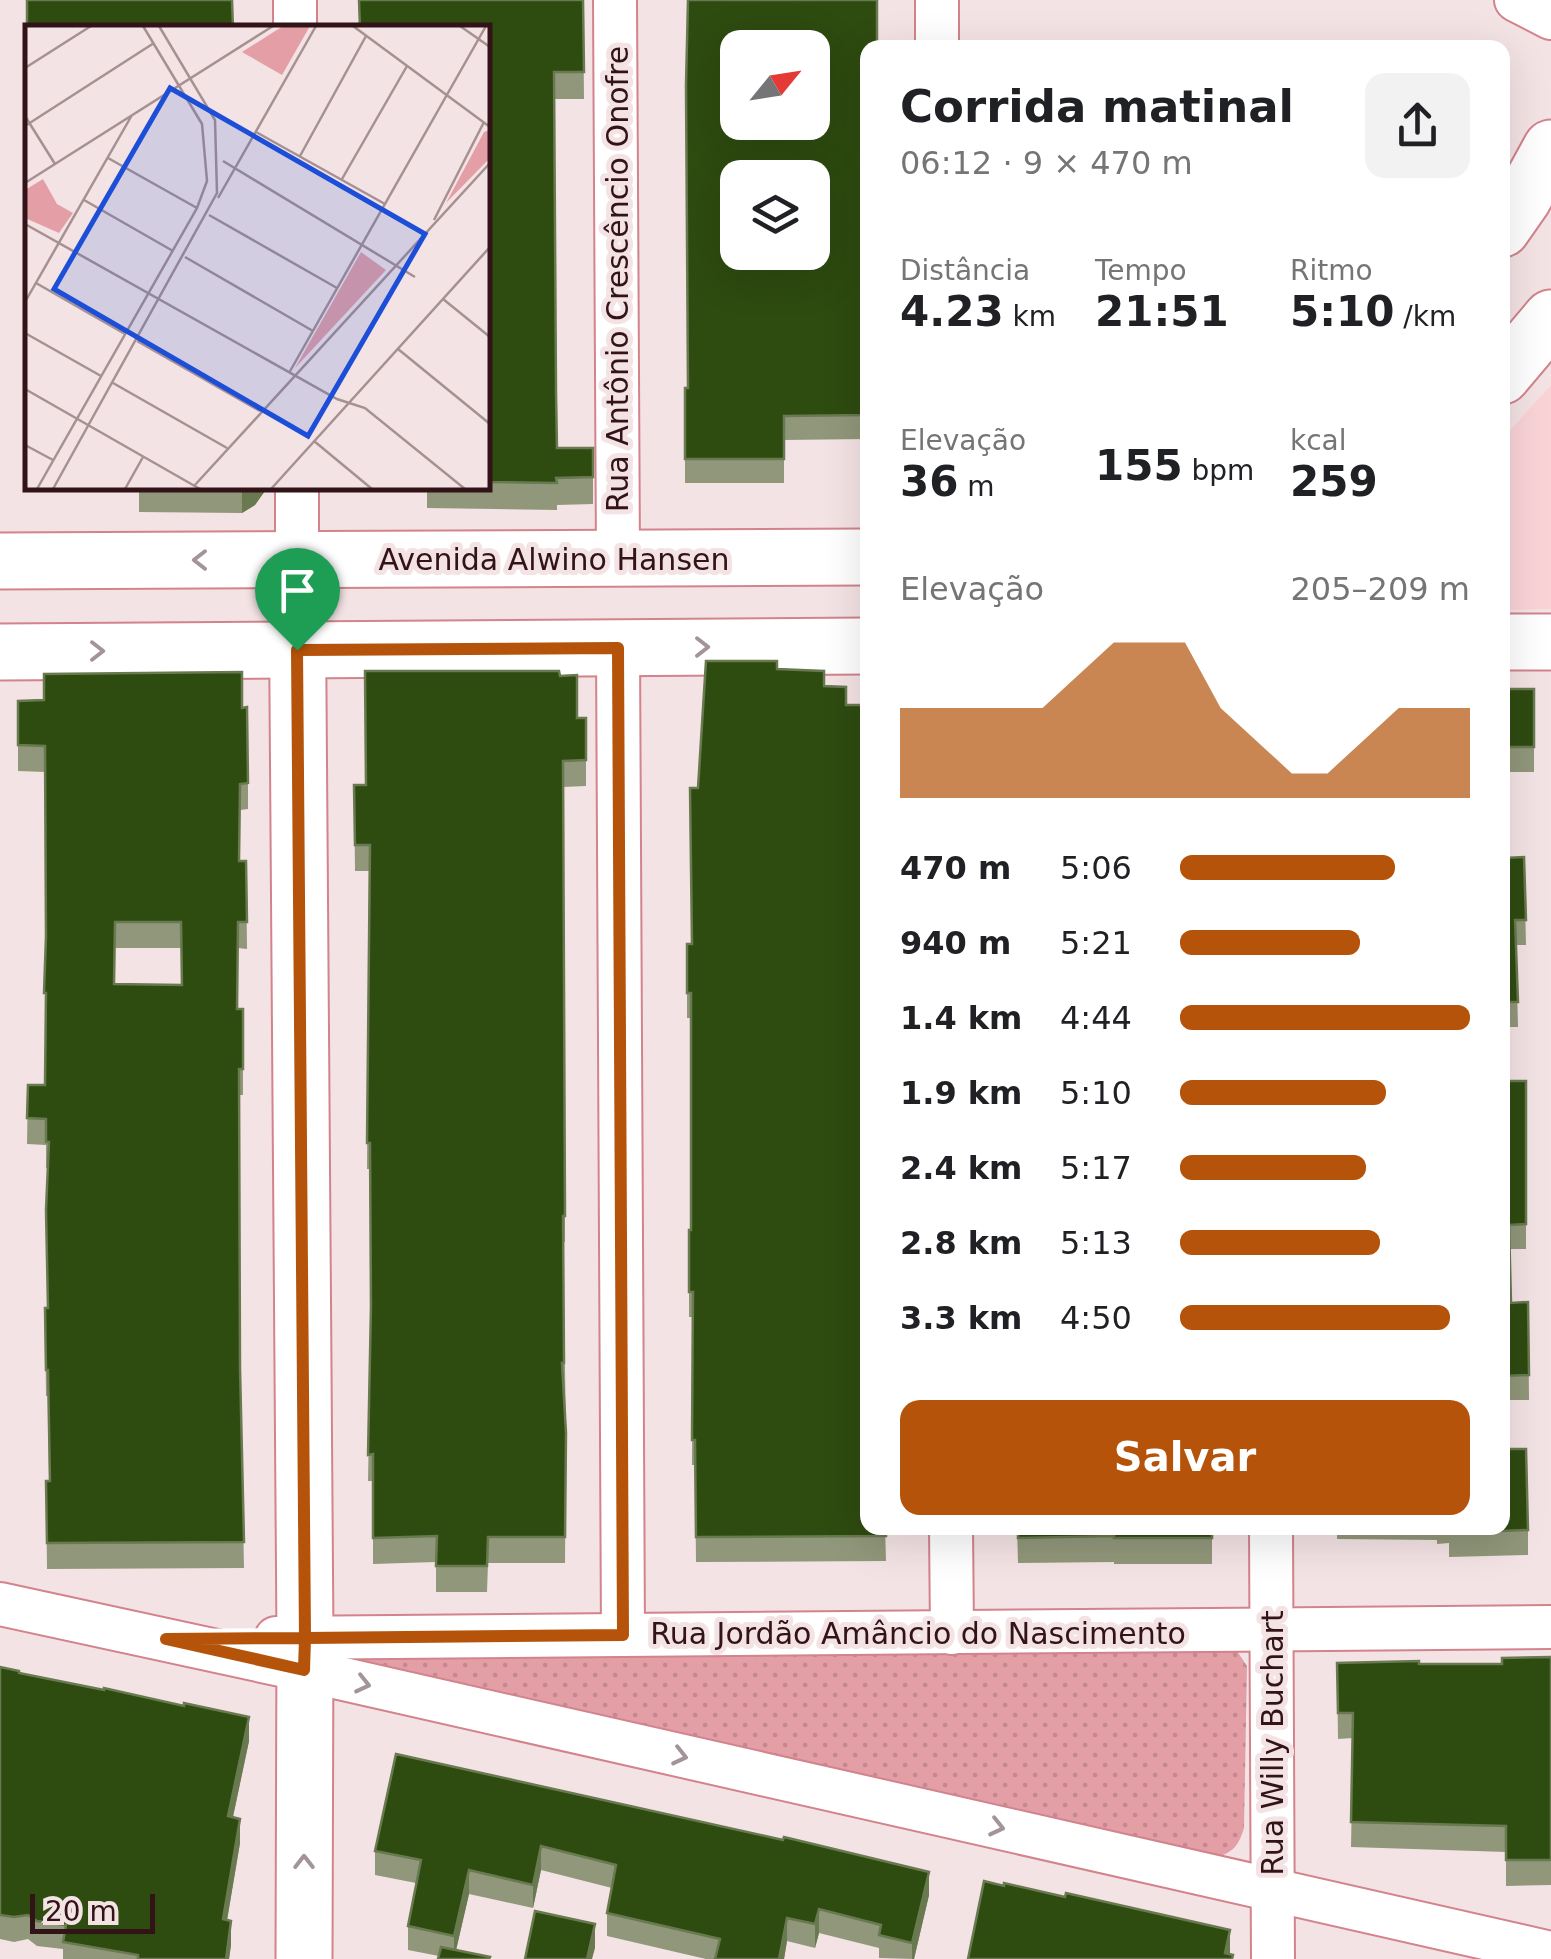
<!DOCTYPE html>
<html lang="pt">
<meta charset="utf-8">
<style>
body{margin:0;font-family:"DejaVu Sans",sans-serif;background:#f2f2f2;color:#202124;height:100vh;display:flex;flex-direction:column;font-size:38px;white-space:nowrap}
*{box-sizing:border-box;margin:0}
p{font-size:32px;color:#757577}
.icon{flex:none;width:55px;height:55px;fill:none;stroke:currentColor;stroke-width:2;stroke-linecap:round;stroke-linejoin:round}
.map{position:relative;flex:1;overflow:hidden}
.drawer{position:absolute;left:860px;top:40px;width:650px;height:1495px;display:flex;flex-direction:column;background:#fff;border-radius:20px;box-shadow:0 10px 40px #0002}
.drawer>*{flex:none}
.needle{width:65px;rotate:60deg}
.fabs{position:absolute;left:720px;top:30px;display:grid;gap:20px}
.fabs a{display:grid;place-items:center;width:110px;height:110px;border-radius:20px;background:#fff;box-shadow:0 10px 40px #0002;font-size:50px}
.scale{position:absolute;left:30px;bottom:25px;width:125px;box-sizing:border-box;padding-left:10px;border:5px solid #321318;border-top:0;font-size:28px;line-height:35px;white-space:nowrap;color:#321318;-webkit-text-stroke:8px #f4e3e4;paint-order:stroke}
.pin{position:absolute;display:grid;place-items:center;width:85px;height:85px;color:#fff;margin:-102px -42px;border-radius:50% 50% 50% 0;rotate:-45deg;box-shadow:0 0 10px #0007}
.pin .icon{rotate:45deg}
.round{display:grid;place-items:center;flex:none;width:105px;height:105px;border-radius:20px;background:#f2f2f2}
.overview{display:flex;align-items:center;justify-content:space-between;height:170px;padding:0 40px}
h1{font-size:45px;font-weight:700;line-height:75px}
.stats{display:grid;grid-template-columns:repeat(3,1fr);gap:15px;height:170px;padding:10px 40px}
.stats div{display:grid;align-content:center}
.stats b{font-size:42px;font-weight:700}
.stats small{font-size:28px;font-weight:400}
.stats p{font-size:28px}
.chart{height:280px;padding:20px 40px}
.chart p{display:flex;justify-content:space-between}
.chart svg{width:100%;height:180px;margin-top:10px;fill:#b45309;opacity:.7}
.cta{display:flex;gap:20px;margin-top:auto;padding:20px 40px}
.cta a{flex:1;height:115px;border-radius:20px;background:#b45309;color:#fff;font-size:40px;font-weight:700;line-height:115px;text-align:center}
ul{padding:0 40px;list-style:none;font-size:32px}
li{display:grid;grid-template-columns:160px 120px 1fr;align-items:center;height:75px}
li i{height:25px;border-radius:12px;background:#b45309}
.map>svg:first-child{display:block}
.built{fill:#fad3d7}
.park{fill:url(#park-dots)}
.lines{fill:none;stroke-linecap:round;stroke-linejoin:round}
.street-casing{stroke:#d2838c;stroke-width:46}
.secondary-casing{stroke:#d2838c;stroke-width:59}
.street{stroke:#fff;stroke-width:42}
.secondary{stroke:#fff;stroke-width:55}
.wall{fill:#91977a;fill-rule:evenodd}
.shaded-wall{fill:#697950}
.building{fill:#2e4b10;stroke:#697950;stroke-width:2.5;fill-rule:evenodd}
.oneway{stroke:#a39597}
.route-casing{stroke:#fff;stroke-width:20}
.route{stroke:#b45309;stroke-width:12}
.labels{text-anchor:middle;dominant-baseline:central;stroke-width:10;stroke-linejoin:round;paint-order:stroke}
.street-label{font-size:30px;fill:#321318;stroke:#f4e3e4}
.inset-road{fill:none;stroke:#a69092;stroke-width:2.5}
.view{fill:#1d4ed8;fill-opacity:0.15;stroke:#1d4ed8;stroke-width:5}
.inset-edge{fill:none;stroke:#321318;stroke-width:5}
</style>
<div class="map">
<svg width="1551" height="1959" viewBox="0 0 1551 1959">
<defs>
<pattern id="park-dots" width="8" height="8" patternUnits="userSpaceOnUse" patternTransform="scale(2.5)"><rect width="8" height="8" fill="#e49fa6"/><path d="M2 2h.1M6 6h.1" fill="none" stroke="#c4888e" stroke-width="1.8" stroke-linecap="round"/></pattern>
</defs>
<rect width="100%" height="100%" fill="#f4e3e4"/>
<polygon class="built" points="1551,385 1551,609 1503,610 1503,438"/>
<path class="park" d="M1235,1648l12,18 -3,162c-5,16 -9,23 -26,29l-866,-188 -6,-17z"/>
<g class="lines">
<defs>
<g id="street">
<polyline points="295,0 295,28"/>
<polyline points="615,0 618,558"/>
<polyline points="937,0 937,48"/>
<polyline points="1516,0 1551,18"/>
<polyline points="297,488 297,560"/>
<polyline points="618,648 623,1635"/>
<polyline points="951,1528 952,1633"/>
<polyline points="1271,1528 1273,1959"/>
<polyline points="0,1604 304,1670 1551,1953"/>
<polyline points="276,1638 1551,1627"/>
</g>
<g id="secondary">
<polyline points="1502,229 1523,199 1551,148"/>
<polyline points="1502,376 1551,318"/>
<polyline points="297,560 305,1638 304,1959"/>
<polyline points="0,561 868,557"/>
<polyline points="1502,642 1551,642"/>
<polyline points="0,652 868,646"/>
</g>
</defs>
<use href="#street" class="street-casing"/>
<use href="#secondary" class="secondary-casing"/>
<use href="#street" class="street"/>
<use href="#secondary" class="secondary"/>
</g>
<g class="wall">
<polygon points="583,0 584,99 554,99 556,393 557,448 593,448 593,504 557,505 557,510 427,508 427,488 488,488 488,28"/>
<polygon points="868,48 868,439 784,440 784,483 685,483 685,388 688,388"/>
<polygon points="139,488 267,488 255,505 242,513 139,512"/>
<polygon points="777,669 824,686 846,705 865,782 886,1561 696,1562 695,1465 692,1465 693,1317 689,1317 689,1230 691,1230 691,1018 687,1018 687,944 691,944 698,788"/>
<polygon points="560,676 577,718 586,718 586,786 563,787 565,1216 565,1242 563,1242 566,1433 565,1563 488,1563 487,1592 436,1592 436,1562 373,1564 373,1481 368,1481 371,1315 370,1169 367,1169 369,871 355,871 354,785 365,785"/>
<polygon points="1502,689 1534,689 1534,772 1504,772 1504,858 1524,857 1526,945 1516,945 1518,1027 1502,1027"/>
<path d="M18,701l224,7 6,75v26l-8,1 -1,51h7l1,88 -9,-1 -1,61h6v86h-4l1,273 4,200 -197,1 -1,-88h3l-1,-85h-2l-1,-88h3v-140h-2v-23l-19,-1 1,-59h17v-313l-27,-1zM115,948h66v37l-67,-1z"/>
<polygon points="1502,1081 1526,1081 1526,1249 1510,1249 1511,1303 1528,1302 1529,1400 1502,1400"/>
<polygon points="1017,1528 1212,1528 1212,1564 1114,1564 1114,1562 1018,1563"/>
<polygon points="1337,1528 1502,1528 1528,1530 1528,1555 1449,1557 1449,1543 1437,1544 1437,1540 1337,1539"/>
<polygon points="1551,1657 1551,1885 1506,1886 1506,1852 1351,1847 1353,1738 1338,1739 1337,1663 1502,1664"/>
<polygon points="0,1667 249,1741 233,1817 240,1843 227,1920 231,1945 229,1959 63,1959 63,1949 37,1946 28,1939 14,1942 0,1939"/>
<polygon points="396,1754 929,1895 914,1959 879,1958 879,1948 819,1933 815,1948 787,1941 784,1959 706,1959 607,1936 607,1913 612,1888 541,1870 533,1908 469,1894 456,1950 439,1956 408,1950 408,1926 416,1883 375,1875 375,1851"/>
</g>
<g class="shaded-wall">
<polygon points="242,488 267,488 255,505 242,513"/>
<polygon points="249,1717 249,1741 228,1840 228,1816"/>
<polygon points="240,1819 240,1843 223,1944 223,1919"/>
<polygon points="541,1846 541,1870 533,1908 533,1885"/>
<polygon points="469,1870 469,1894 454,1959 454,1936"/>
<polygon points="929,1872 929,1895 914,1959 912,1959 912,1943"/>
<polygon points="819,1909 819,1933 815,1948 815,1924"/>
<polygon points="787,1918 787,1941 784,1959 779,1959"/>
<polygon points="231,1921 231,1945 229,1959 226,1959"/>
<polygon points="595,1924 595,1948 592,1959 587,1959"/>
<polygon points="1230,1930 1230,1956 1225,1953"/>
</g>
<g class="building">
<polygon points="27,0 232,0 233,28 28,28 27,64"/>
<polygon points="359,0 583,0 584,72 554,72 556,393 557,448 593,448 593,477 556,478 557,483 488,482 488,28 360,28"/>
<path d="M688,0h189v48h-9v367l-84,1v43h-99v-71h3l-2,-303zM738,48h74v74h-74zM738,178h74v74h-74z"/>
<polygon points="706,661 777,661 777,669 824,671 824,686 846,687 846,705 864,705 865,782 868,782 868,1528 886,1528 886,1536 696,1537 695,1440 692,1440 693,1292 689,1292 689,1230 691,1230 691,993 687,993 687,944 692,944 690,788 698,788"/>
<polygon points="365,671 559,671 560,676 577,675 577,718 586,718 586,760 563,761 565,1216 563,1216 564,1363 562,1363 566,1433 565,1537 488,1537 487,1566 436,1566 437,1536 373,1538 373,1454 368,1455 371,1306 370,1143 367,1143 370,845 355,845 354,785 366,785"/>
<path d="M242,672v36l5,-1 1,76 -8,1 -1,77h7l1,61h-9l-1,87h6v60h-4l1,299 4,174 -197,1 -1,-62h4l-2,-111h-2l-1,-62h3l-2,-98 3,-68h-3v-23l-19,-1 1,-33h17l1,-92h-2l2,-57 -1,-190 -27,-1v-44l26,-1v-26zM115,922h66l1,63 -68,-1z"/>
<polygon points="1502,689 1534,689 1534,747 1504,747 1504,858 1524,857 1526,920 1515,920 1518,1002 1502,1002"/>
<polygon points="1502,1081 1526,1081 1526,1224 1509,1225 1511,1303 1528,1302 1529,1375 1502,1376"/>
<polygon points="1502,1449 1526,1449 1528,1530 1449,1533 1449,1528 1502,1528"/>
<polygon points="1018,1528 1212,1528 1212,1538 1114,1538 1114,1536 1018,1538"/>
<polygon points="1551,1657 1551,1860 1506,1860 1506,1826 1351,1822 1353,1713 1338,1713 1337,1663 1419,1661 1419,1664 1502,1664 1502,1658"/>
<polygon points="0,1667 19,1671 19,1673 104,1690 104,1688 184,1706 184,1703 249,1717 228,1816 240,1819 223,1919 231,1921 226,1959 138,1959 138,1955 63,1942 66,1925 37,1921 28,1915 14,1917 0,1915"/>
<polygon points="396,1754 783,1840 784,1837 929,1872 912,1943 879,1935 881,1925 819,1909 815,1924 787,1918 779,1959 715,1959 720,1939 607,1913 616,1865 541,1846 533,1885 469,1870 454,1936 408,1926 421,1860 375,1851"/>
<polygon points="984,1881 1004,1886 1004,1883 1065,1897 1066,1893 1230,1930 1225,1953 1233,1955 1232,1959 968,1959"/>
<polygon points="535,1911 595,1924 587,1959 525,1959"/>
<polygon points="441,1947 490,1957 489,1959 438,1959"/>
</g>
<defs><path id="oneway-chevron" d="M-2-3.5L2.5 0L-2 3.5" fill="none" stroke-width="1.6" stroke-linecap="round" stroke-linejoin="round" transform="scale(2.5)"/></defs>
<g class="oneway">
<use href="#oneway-chevron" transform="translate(200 560) rotate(180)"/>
<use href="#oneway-chevron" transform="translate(702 647)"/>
<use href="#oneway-chevron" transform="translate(97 651)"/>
<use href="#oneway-chevron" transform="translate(363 1684) rotate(13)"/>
<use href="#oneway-chevron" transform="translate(680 1756) rotate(13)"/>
<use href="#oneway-chevron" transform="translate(997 1827) rotate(13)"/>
<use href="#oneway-chevron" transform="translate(304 1862) rotate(-90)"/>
</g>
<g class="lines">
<defs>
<polyline id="route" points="297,650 305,1638 166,1639 304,1670 305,1638 623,1635 618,648 297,650"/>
</defs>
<use href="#route" class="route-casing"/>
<use href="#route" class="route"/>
</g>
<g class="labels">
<g class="street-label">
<text transform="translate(617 279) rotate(-90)">Rua Antônio Crescêncio Onofre</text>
<text x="554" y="559">Avenida Alwino Hansen</text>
<text x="918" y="1633">Rua Jordão Amâncio do Nascimento</text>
<text transform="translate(1272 1743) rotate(-90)">Rua Willy Buchart</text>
</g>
</g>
<g transform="translate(25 25)">
<rect width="465" height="465" fill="#f4e3e4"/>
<path d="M258,1h27l-28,49 -40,-23zM465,105v28l-44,45 38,-71z" fill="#e49fa6"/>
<path d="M18,154l14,25 16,9 -14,20 -34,-15v-28zM336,227l25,18 -91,98z" fill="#e49fa6"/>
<path class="inset-road" d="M328,1l137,101M435,1l30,21M0,43l66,-42M0,91l30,48M0,101l129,-83M231,107l129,72M275,131l66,-120M83,133l89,50M198,136l192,116M317,154l65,-113M0,158l248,-157M193,173l98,-172M59,175l89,51M184,190l128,73M409,195l50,-98M0,199l312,175 28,9 100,81M160,232l128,74M11,258l89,51M418,274l47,38M0,277l107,-187M0,308l76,43M112,316l123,70M373,324l92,75M264,348l197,-347M88,358l114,65M0,364l175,100M289,416l58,48M0,420l28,15M169,461l296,-323M12,464l160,-281 10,-27 -5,-57 -59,-98M28,464l164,-296 -2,-73 -56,-94M100,464l18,-32M246,464l219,-242"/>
<path class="view" d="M145,63l255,146 -117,202 -254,-147z"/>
<rect width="465" height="465" class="inset-edge"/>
</g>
</svg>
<div class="fabs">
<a><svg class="needle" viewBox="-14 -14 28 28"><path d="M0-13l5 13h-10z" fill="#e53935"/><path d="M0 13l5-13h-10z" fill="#757577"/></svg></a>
<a><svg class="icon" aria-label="layers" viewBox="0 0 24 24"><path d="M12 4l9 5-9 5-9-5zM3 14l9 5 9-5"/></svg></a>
</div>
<div class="scale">20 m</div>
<div class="pin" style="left:297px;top:650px;background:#1e9e55"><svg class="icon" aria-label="arrive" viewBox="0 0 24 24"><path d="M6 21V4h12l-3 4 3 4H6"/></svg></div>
<section class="drawer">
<div class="overview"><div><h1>Corrida matinal</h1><p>06:12 · 9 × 470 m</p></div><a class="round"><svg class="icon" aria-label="share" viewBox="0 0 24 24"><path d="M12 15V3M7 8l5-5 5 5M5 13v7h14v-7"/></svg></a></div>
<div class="stats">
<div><p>Distância</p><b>4.23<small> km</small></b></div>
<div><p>Tempo</p><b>21:51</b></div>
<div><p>Ritmo</p><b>5:10<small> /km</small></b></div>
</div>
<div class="stats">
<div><p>Elevação</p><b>36<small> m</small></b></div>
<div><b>155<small> bpm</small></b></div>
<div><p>kcal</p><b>259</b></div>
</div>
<div class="chart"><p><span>Elevação</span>205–209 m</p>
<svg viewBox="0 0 160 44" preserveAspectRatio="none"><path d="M0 44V22L10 22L20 22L30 22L40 22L50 14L60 6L70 6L80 6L90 22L100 30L110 38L120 38L130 30L140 22L150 22L160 22V44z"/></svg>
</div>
<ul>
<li><b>470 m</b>5:06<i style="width:74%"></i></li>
<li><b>940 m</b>5:21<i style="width:62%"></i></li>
<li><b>1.4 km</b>4:44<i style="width:100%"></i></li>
<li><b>1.9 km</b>5:10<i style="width:71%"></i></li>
<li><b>2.4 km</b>5:17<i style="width:64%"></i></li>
<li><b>2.8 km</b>5:13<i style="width:69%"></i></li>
<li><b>3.3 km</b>4:50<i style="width:93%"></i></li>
</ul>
<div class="cta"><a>Salvar</a></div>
</section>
</div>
